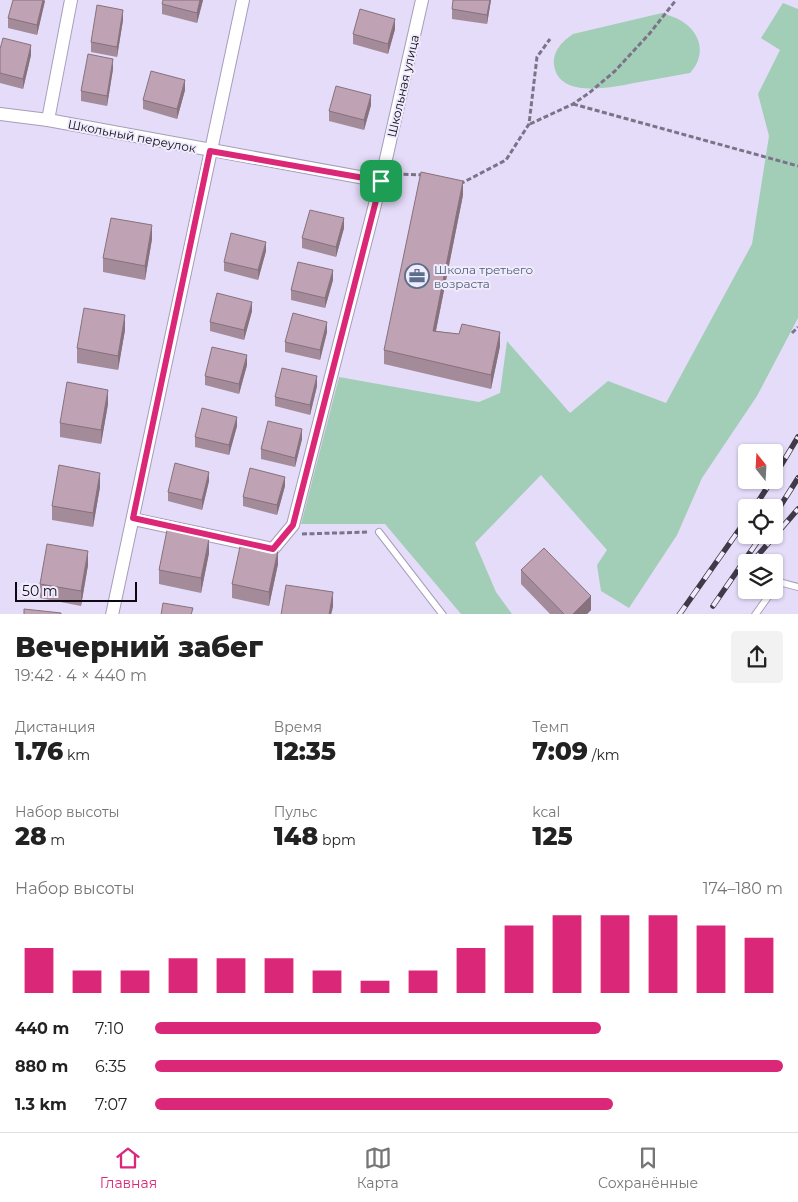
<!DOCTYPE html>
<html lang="ru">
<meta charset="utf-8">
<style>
body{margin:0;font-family:Montserrat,sans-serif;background:#f2f2f2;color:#222;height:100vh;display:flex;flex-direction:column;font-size:19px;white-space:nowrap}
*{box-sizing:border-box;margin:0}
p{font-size:16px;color:#767676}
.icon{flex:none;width:28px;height:28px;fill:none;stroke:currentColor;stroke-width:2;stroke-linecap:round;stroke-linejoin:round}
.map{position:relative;height:614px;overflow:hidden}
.drawer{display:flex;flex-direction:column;background:#fff;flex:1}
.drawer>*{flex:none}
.needle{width:32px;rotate:342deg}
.buttons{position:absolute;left:738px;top:444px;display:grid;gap:10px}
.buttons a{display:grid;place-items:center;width:45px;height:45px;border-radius:5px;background:#fff;box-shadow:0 1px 4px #0004;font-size:25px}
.scale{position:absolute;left:15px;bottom:12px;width:122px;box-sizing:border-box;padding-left:5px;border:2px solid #0d0913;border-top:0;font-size:14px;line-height:18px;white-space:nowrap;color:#0d0913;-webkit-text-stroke:4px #f1ecfd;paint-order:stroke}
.pin{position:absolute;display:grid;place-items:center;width:42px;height:42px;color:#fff;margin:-21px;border-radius:10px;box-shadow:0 2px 8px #0006}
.round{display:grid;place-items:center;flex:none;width:52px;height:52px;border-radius:5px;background:#f2f2f2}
.overview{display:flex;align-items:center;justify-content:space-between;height:85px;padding:0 15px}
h1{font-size:28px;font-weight:800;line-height:38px}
.figures{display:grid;grid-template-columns:repeat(3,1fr);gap:8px;height:85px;padding:5px 15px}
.figures div{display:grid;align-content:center}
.figures b{font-size:25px;font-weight:800}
.figures small{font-size:14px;font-weight:400}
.figures p{font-size:14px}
.chart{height:140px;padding:10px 15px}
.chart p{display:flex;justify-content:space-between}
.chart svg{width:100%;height:90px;margin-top:5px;stroke:#db2777;stroke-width:6}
ul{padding:0 15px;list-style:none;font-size:16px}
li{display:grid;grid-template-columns:80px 60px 1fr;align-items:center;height:38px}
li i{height:12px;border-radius:6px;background:#db2777}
.dock{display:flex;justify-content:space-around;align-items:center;height:70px;border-top:1px solid #e0e0e0;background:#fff;font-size:14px;color:#767676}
.dock a{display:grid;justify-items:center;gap:2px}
.dock .active{color:#db2777}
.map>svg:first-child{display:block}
.green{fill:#a2ceb7}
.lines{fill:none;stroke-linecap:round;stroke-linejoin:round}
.service-casing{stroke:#a69db9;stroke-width:8}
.minor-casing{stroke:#a69db9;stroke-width:14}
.path{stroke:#7b7488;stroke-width:3;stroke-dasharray:5 2.5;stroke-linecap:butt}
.service{stroke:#fff;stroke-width:6}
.minor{stroke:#fff;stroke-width:12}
.rail-casing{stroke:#3f3948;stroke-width:5.5}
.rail{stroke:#f1ecfd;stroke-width:4;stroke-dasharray:11;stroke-linecap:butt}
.wall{fill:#a48b9a}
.shaded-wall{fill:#86717d}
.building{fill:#bfa2b3;stroke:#86717d}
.route-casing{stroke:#fff;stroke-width:10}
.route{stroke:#db2777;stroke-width:6}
.labels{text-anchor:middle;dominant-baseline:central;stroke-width:4;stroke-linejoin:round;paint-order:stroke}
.street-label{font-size:12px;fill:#0d0913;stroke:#f1ecfd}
.service-label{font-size:12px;fill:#4e5e75;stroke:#f1ecfd;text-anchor:start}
</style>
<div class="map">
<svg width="798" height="615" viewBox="0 0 798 615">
<rect width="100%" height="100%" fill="#e5dcf9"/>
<g class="green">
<polygon points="783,3 798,9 798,318 757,396 702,478 677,535 629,608 601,591 597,565 607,550 541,475 475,543 496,592 512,614 461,614 385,524 301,524 339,377 479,402 500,393 507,341 570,413 608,381 666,403 752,244 769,136 758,94 780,50 761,38"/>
<path d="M662,13c6,2 13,4 18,7 21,12 27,35 10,53 -17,3 -33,6 -50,9 -23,4 -81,19 -86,-17 -1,-15 8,-23 19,-31z"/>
</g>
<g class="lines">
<defs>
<g id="service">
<polyline points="379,532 443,615"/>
<polyline points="774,589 779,582 798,587"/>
<polyline points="755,615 773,590"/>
</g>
<g id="minor">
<polyline points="0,114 48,120 381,181"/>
<polyline points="48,120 71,0"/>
<polyline points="133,519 273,549 293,525 381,181 422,0"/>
<polyline points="112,615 243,0"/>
</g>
</defs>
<use href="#service" class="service-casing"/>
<use href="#minor" class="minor-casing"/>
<g class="path">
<polyline points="573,104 798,166"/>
<polyline points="530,124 573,104 589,93 615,71 650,33 676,0"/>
<polyline points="396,174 425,175"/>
<polyline points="460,184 506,160 529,124 537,57 550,39"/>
<polyline points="792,333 798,327"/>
<polyline points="302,534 369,532"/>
</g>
<use href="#service" class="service"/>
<use href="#minor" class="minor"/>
<defs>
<g id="rail">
<polyline points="774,477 798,437"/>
<polyline points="754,508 772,480"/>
<polyline points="774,516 798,478"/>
<polyline points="752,562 798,509"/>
<polyline points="713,606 762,535"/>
<polyline points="679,615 746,520"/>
</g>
</defs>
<use href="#rail" class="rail-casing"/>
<use href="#rail" class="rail"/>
</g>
<g class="wall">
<polygon points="45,0 37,35 8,28 8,18"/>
<polygon points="203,0 197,23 162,14 162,4"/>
<polygon points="491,0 487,24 452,19 452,9"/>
<polygon points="123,20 117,57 91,52 91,42"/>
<polygon points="395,29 388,54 353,44 353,34"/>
<polygon points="0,49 31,55 23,89 0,83"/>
<polygon points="113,69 107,106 81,101 81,91"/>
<polygon points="185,90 177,119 143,109 143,100"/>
<polygon points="371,105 364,130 329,121 329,111"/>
<polygon points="463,195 436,331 459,334 500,346 491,389 384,364 384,350"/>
<polygon points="344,228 336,257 302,248 302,238"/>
<polygon points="152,239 145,280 103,272 103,258"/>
<polygon points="266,251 258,280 224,271 224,262"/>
<polygon points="333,280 325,308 291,300 291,290"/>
<polygon points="252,311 244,340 210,331 210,322"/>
<polygon points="125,330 118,370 77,363 77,348"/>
<polygon points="327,332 320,360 285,352 285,342"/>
<polygon points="247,365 239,394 205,385 205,376"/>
<polygon points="317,386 310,415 275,406 275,397"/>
<polygon points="108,404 101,444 60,437 60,423"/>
<polygon points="237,426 229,455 195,447 195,437"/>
<polygon points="302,439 295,467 261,459 261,449"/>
<polygon points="209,481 202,510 168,501 168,492"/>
<polygon points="285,486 277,515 243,506 243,497"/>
<polygon points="100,487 93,527 52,520 52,506"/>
<polygon points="209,553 201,593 159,584 159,570"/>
<polygon points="278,564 269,606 232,598 232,584"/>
<polygon points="88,565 81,606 40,598 40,584"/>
<polygon points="521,570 591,610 586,615 551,615 521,584"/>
</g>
<g class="shaded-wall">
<polygon points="43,0 45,1 37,35 37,25"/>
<polygon points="200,0 203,0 197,23 197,13"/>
<polygon points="490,0 491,0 487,24 487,15"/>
<polygon points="123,10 123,20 117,57 117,47"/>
<polygon points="395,19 395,29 388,54 388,44"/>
<polygon points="31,45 31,55 23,89 23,79"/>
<polygon points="113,59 113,69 107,106 107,96"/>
<polygon points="185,80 185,90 177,119 177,109"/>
<polygon points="371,95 371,105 364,130 364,120"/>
<polygon points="463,181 463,195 433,345 433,331"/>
<polygon points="344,218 344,228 336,257 336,247"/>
<polygon points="152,225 152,239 145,280 145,266"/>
<polygon points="266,242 266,251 258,280 258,270"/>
<polygon points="333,270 333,280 325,308 325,298"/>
<polygon points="252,302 252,311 244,340 244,330"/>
<polygon points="125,315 125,330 118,370 118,356"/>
<polygon points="327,322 327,332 320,360 320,350"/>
<polygon points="500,332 500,346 491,389 491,375"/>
<polygon points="247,355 247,365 239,394 239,384"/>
<polygon points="317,376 317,386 310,415 310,405"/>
<polygon points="108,390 108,404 101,444 101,430"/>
<polygon points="237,417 237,426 229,455 229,445"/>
<polygon points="302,429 302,439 295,467 295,458"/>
<polygon points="209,472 209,481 202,510 202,500"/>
<polygon points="100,473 100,487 93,527 93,513"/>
<polygon points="285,477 285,486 277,515 277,505"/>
<polygon points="209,539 209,553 201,593 201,578"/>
<polygon points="278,550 278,564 269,606 269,592"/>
<polygon points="88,551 88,565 81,606 81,591"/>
<polygon points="333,592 333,607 331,615 329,615"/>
<polygon points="591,596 591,610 586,615 572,615"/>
</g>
<g class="building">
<polygon points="13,0 43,0 37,25 8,18"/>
<polygon points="163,0 200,0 197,13 162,4"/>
<polygon points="453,0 490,0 487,15 452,9"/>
<polygon points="97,5 123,10 117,47 91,42"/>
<polygon points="360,9 395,19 388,44 353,34"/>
<polygon points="3,38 31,45 23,79 0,73 0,49"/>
<polygon points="88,54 113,59 107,96 81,91"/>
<polygon points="151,71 185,80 177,109 143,100"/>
<polygon points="336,86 371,95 364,120 329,111"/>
<polygon points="421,172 463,181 433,331 459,334 462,324 500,332 491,375 384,350"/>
<polygon points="310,210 344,218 336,247 302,238"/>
<polygon points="111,218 152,225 145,266 103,258"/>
<polygon points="231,233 266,242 258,270 224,262"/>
<polygon points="298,262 333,270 325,298 291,290"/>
<polygon points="217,293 252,302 244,330 210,322"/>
<polygon points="84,308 125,315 118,356 77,348"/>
<polygon points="293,313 327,322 320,350 285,342"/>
<polygon points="212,347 247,355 239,384 205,376"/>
<polygon points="282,368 317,376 310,405 275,397"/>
<polygon points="67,382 108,390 101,430 60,423"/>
<polygon points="202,408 237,417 229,445 195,437"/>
<polygon points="268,421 302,429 295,458 261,449"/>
<polygon points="175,463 209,472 202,500 168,492"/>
<polygon points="59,465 100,473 93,513 52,506"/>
<polygon points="250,468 285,477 277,505 243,497"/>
<polygon points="167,530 209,539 201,578 159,570"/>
<polygon points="241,542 278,550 269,592 232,584"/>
<polygon points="47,544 88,551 81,591 40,584"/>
<polygon points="544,548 591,596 572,615 565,615 521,570"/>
<polygon points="286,585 333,592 329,615 281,615"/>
<polygon points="163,603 193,608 191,615 161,615"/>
<polygon points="24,609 61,613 61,615 24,615"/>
</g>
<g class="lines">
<defs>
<polygon id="route" points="210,151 381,181 293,525 273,549 133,518"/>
</defs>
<use href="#route" class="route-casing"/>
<use href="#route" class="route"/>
</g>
<defs>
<symbol id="office-ring" viewBox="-11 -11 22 22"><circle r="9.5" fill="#f1ecfd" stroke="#5c6f8a" stroke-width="1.5"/><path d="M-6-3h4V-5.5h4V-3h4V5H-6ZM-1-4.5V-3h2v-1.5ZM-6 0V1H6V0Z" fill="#5c6f8a"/></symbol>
</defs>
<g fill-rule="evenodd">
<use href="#office-ring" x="403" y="262" width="28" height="28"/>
</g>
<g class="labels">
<g class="street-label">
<text transform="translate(403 86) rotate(-77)">Школьная улица</text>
<text transform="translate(132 136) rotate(11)">Школьный переулок</text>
</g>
<g class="service-label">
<text x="434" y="269">Школа третьего<tspan x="434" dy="14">возраста</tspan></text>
</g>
</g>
</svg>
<div class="buttons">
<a><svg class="needle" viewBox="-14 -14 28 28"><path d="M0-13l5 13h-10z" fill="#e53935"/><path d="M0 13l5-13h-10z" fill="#767676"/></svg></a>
<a><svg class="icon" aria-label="locate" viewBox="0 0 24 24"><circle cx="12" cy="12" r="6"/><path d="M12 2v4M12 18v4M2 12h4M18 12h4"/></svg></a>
<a><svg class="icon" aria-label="layers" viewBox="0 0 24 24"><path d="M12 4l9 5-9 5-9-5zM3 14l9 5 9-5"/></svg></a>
</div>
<div class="scale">50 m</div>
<div class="pin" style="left:381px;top:181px;background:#1e9e55"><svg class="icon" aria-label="arrive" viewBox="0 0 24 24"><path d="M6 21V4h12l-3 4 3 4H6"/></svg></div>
</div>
<section class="drawer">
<div class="overview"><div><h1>Вечерний забег</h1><p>19:42 · 4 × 440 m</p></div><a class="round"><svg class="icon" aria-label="share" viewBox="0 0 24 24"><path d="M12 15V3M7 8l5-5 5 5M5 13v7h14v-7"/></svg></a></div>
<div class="figures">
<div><p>Дистанция</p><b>1.76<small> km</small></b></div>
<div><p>Время</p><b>12:35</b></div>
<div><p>Темп</p><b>7:09<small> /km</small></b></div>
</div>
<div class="figures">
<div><p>Набор высоты</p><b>28<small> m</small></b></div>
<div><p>Пульс</p><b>148<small> bpm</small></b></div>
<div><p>kcal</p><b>125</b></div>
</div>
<div class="chart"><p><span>Набор высоты</span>174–180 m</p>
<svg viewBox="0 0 160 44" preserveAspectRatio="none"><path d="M5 44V22M15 44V33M25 44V33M35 44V27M45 44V27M55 44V27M65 44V33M75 44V38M85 44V33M95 44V22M105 44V11M115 44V6M125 44V6M135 44V6M145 44V11M155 44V17"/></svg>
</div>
<ul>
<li><b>440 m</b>7:10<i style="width:71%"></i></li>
<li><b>880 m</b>6:35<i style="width:100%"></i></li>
<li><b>1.3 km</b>7:07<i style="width:73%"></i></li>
</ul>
</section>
<nav class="dock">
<a class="active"><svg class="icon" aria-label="home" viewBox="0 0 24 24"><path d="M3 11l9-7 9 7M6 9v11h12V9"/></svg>Главная</a>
<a><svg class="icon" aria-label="map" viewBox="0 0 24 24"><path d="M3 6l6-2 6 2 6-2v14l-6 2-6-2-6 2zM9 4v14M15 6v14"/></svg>Карта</a>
<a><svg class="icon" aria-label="saved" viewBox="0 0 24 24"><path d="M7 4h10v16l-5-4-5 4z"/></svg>Сохранённые</a>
</nav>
